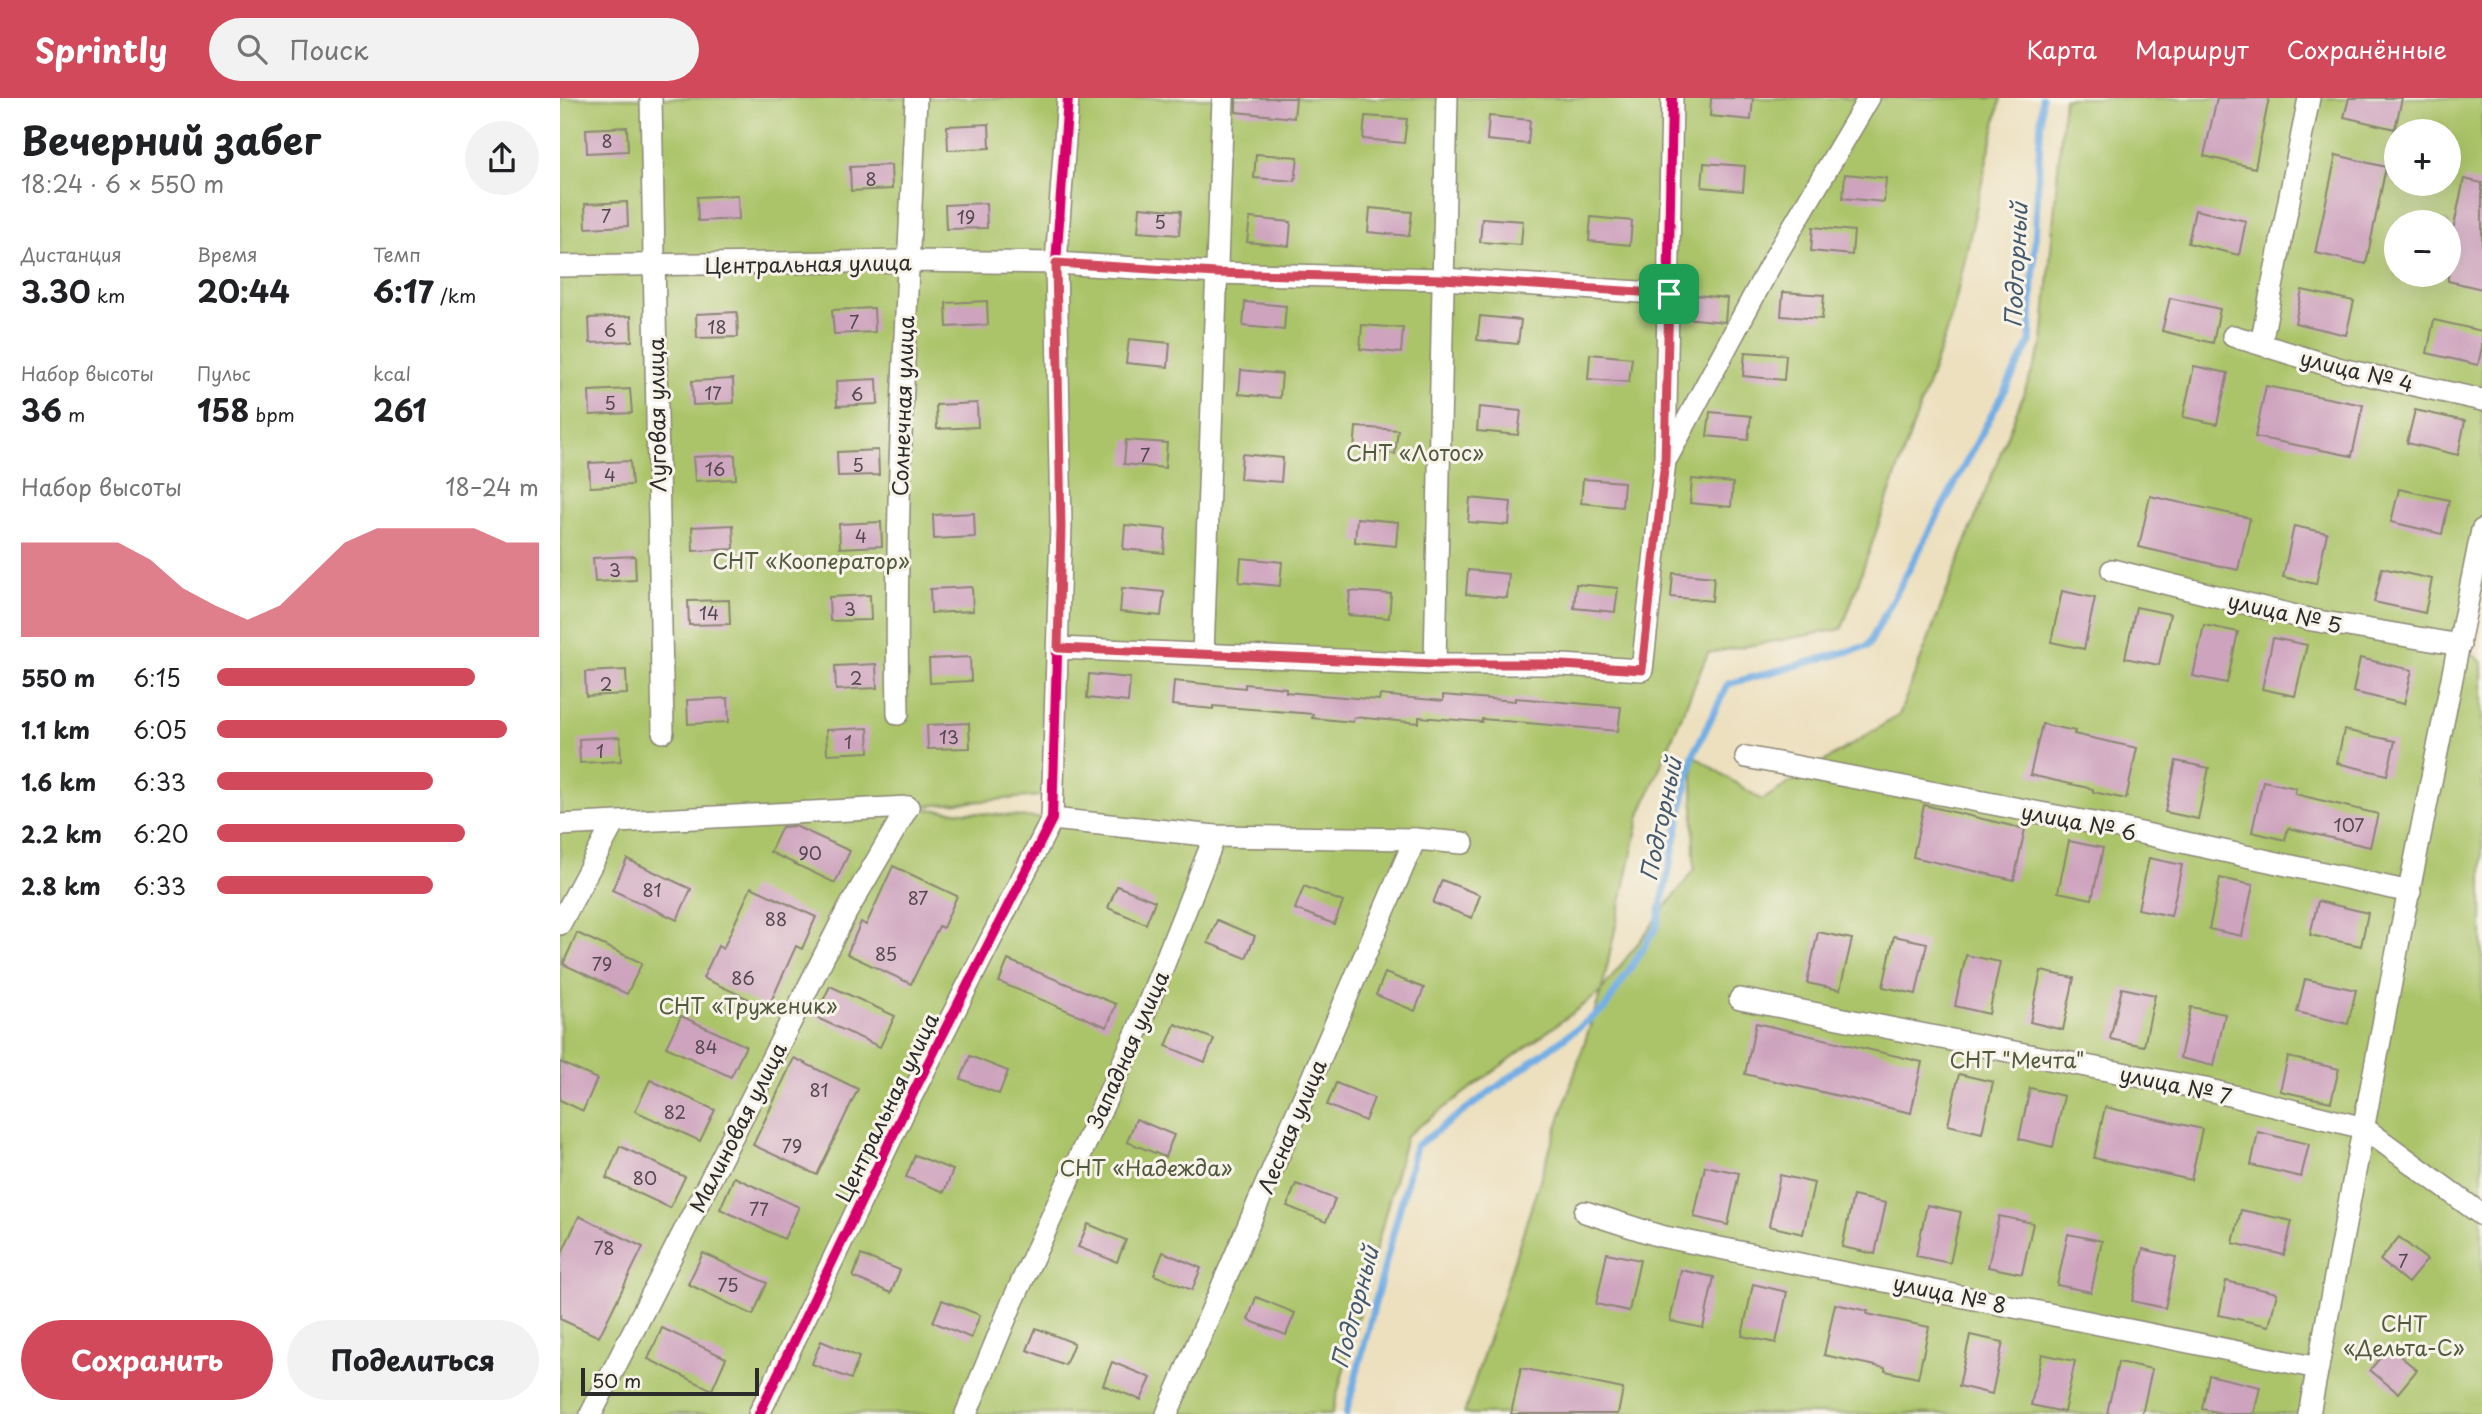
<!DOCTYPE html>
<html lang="ru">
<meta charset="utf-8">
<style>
body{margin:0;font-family:"Playpen Sans",sans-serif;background:#f2f2f2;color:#202124;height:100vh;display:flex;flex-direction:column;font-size:26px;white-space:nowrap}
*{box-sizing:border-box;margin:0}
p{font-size:23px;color:#757577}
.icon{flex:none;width:38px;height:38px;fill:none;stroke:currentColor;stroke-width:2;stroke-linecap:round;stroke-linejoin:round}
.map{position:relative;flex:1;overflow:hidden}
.drawer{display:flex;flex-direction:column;background:#fff;width:560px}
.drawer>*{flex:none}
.buttons{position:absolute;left:1824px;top:21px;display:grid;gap:14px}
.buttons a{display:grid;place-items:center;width:77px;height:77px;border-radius:50%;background:#fff;box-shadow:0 7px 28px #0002;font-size:35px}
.scale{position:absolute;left:21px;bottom:18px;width:178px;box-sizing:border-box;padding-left:7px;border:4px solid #2b2b2b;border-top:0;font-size:19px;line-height:24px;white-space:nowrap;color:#2b2b2b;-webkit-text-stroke:5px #f7f3e8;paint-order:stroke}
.pin{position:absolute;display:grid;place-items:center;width:60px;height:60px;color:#fff;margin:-30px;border-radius:14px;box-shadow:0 4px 10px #0006}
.round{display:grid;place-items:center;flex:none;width:74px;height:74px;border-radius:37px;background:#f2f2f2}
.head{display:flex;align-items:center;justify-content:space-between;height:119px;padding:0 21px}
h1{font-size:38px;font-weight:700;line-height:52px}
.metrics{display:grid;grid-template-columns:repeat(3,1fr);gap:10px;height:119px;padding:7px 21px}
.metrics div{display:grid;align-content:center}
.metrics b{font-size:30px;font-weight:700}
.metrics small{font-size:19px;font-weight:400}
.metrics p{font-size:19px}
.chart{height:196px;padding:14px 21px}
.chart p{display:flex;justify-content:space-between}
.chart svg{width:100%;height:126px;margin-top:7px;fill:#d1495b;opacity:.7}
.button{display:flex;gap:14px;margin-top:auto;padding:14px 21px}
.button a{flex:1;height:80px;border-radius:42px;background:#d1495b;color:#fff;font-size:28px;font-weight:700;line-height:80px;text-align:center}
.button a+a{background:#f2f2f2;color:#202124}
ul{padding:0 21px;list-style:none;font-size:23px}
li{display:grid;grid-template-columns:112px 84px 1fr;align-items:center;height:52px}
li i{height:18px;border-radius:9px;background:#d1495b}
header{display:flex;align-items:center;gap:42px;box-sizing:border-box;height:98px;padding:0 35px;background:#d1495b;color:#fff}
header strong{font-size:33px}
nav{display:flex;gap:38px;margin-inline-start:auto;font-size:24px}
.search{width:490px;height:63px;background:#f2f2f2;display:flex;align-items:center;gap:18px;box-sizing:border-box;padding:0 24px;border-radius:38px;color:#757577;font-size:26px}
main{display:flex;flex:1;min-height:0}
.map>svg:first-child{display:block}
.green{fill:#abc469;stroke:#6b784a;stroke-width:2;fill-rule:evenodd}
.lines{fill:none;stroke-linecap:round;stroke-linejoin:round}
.stream{stroke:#73aee4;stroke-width:7}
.building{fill:#cea3be}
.minor-casing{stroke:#8c8675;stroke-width:24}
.minor{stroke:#fff;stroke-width:21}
.cycleway-casing{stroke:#f7f3e8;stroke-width:15}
.cycleway{stroke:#d6006c;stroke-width:10}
.route-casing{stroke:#fff;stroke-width:14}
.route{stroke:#d1495b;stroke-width:9}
.labels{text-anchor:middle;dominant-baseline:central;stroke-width:6;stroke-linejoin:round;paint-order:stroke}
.number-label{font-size:18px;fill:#544950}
.street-label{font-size:21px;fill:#2b2b2b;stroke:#f7f3e8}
.park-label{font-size:21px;fill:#51593e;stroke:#f7f3e8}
.water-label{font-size:23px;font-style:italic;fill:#44596c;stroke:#f7f3e8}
</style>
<header>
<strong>Sprintly</strong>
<div class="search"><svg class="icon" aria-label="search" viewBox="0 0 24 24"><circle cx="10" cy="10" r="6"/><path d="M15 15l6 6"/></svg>Поиск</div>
<nav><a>Карта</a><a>Маршрут</a><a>Сохранённые</a></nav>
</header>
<main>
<section class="drawer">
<div class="head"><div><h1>Вечерний забег</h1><p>18:24 · 6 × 550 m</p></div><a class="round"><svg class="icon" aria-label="share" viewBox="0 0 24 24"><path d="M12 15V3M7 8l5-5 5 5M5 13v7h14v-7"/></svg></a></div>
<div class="metrics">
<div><p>Дистанция</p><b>3.30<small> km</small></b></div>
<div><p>Время</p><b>20:44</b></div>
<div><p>Темп</p><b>6:17<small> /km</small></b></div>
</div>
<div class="metrics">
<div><p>Набор высоты</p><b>36<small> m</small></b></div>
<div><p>Пульс</p><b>158<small> bpm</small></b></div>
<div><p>kcal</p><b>261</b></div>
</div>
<div class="chart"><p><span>Набор высоты</span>18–24 m</p>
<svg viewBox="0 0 160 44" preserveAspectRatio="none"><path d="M0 44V11L10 11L20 11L30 11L40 17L50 27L60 33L70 38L80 33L90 22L100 11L110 6L120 6L130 6L140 6L150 11L160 11V44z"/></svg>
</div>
<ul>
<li><b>550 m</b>6:15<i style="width:80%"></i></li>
<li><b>1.1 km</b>6:05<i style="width:90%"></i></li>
<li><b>1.6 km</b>6:33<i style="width:67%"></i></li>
<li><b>2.2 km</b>6:20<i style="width:77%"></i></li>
<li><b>2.8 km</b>6:33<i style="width:67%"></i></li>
</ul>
<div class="button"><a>Сохранить</a><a>Поделиться</a></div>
</section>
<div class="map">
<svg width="1922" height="1316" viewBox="0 0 1922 1316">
<rect width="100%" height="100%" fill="#f7f3e8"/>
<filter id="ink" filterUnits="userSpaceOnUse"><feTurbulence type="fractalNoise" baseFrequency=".0143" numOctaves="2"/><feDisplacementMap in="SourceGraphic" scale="14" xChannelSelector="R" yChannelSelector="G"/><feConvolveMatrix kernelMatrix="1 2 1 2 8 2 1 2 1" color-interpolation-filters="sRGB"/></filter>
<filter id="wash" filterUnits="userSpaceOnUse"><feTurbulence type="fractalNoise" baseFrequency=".00686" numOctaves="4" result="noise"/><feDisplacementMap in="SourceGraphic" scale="28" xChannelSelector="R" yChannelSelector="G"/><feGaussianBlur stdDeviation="1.57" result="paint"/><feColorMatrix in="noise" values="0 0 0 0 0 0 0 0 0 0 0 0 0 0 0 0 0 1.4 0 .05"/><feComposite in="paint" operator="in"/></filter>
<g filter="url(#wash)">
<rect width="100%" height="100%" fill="#ede0bf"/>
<path class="green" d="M0,0h1441l-48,214 -111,317 -134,24 -68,162 -38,175 92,-120 -1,-115 69,45 137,-85 144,-372 21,-245h418v435l-22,112 22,17v752h-1018l137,-422 -195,144 -74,278h-772zM1836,33h52v53h-52zM1836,124h52v53h-52zM503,696l-12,25 -137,-11v-1z"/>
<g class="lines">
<polyline class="stream" points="786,1316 856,1048 1045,910 1097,828 1133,657 1168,586 1308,548 1470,245 1482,0"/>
</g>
<g id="blocks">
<g class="building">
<polygon points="676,0 736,0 734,20 676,14"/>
<polygon points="1151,0 1193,0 1191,22 1150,18"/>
<polygon points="1657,0 1709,0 1695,70 1644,58"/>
<polygon points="1789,0 1842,0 1835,31 1784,19"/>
<polygon points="805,18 847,21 844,45 803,41"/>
<polygon points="929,18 970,22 968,46 927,42"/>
<polygon points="429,26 430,50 388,52 387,28"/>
<polygon points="67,29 68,53 27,55 26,31"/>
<polygon points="696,56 738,59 735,83 694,80"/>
<polygon points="1776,57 1826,69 1806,166 1755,155"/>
<polygon points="1144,65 1185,68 1183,93 1142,89"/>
<polygon points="331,67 332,91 291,93 290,69"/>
<polygon points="1285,76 1326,80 1324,104 1283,100"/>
<polygon points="1904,81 1922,85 1922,191 1888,183 1888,155"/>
<polygon points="178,97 179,121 138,123 137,99"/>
<polygon points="67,104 68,128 26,130 25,106"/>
<polygon points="426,105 427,130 386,131 385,107"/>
<polygon points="580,109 621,113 619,137 578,134"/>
<polygon points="810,110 852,114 849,138 808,134"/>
<polygon points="1635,112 1686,123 1679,157 1628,145"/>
<polygon points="1031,119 1072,123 1070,147 1029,143"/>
<polygon points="690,120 731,124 729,148 687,144"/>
<polygon points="922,120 963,123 961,147 920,144"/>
<polygon points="1253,129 1294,133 1292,157 1251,153"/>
<polygon points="1742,192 1794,203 1786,237 1735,225"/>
<polygon points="1223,194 1264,197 1262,221 1221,218"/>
<polygon points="1126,196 1167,200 1165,224 1124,220"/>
<polygon points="1610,200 1660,211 1653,245 1602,233"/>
<polygon points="427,203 428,227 387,229 386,205"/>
<polygon points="685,204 726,208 724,232 683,228"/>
<polygon points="314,210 315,234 274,236 272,212"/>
<polygon points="177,214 178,239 137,240 136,216"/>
<polygon points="71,218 72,243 30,245 29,220"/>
<polygon points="920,218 961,222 958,246 917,242"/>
<polygon points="1874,222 1922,233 1922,249 1918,267 1867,255"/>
<polygon points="802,227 843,230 841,255 800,251"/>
<polygon points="569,241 610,245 608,269 566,265"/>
<polygon points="1185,254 1226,257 1224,282 1183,278"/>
<polygon points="1030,256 1072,260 1069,284 1028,281"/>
<polygon points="1634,268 1668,275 1657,326 1623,319"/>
<polygon points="681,272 722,276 720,300 679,296"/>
<polygon points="173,281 174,305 133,307 132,283"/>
<polygon points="317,281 318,306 277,308 276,283"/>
<polygon points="1706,288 1803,307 1792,358 1695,339"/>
<polygon points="70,291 72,315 30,317 29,293"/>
<polygon points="417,305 418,329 377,331 376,307"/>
<polygon points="919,309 961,313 958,337 917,333"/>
<polygon points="1855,312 1905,323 1898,357 1847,345"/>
<polygon points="1150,314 1191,318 1188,342 1147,338"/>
<polygon points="796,329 838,332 835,356 794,352"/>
<polygon points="566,342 607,345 605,370 564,366"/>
<polygon points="318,352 319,377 278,378 277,354"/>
<polygon points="682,356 723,360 721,384 680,381"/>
<polygon points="175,357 176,381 135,383 133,359"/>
<polygon points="70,363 72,387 30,389 29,365"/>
<polygon points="1023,381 1064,384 1062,409 1021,405"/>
<polygon points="1132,381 1173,385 1171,409 1130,405"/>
<polygon points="1839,391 1889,402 1882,436 1831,424"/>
<polygon points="1590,398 1690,420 1678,472 1579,449"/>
<polygon points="910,400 951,404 949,427 908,424"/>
<polygon points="414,415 415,439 374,441 373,417"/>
<polygon points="797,420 838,424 836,448 795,444"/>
<polygon points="321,424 322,448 280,450 279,426"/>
<polygon points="173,427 174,451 133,453 132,429"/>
<polygon points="565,427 606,431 604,455 563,451"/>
<polygon points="1734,428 1767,435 1756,486 1723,479"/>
<polygon points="75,458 76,482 35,484 33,460"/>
<polygon points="681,460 722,464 720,488 679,484"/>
<polygon points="1822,470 1872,481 1865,515 1814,504"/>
<polygon points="908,472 949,476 947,500 906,496"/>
<polygon points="1113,475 1154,479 1152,503 1111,499"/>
<polygon points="1016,486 1058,490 1055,514 1014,510"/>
<polygon points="412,489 413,513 371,515 370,491"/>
<polygon points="562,490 604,494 601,518 560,514"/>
<polygon points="790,493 831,496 829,520 788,517"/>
<polygon points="1502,493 1535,500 1524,551 1491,544"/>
<polygon points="310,497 311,522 270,523 269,499"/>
<polygon points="169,502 170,526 129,527 128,503"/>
<polygon points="1576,509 1610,516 1599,567 1565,560"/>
<polygon points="1644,527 1678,534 1667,585 1633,578"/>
<polygon points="1713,540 1747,547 1735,598 1702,591"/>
<polygon points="410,559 411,583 370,585 369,561"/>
<polygon points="1800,560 1852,572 1844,606 1793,594"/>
<polygon points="316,566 317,590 276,592 275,568"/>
<polygon points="66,572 67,596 26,598 25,574"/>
<polygon points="529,576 570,580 568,604 527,600"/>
<polygon points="614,583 685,590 685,586 726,590 726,594 819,602 820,597 883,603 883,597 955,603 955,600 1061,609 1058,633 922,621 922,624 859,619 859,625 794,619 793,624 752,620 753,616 653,608 653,611 612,607"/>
<polygon points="168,600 169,624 128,626 127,602"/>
<polygon points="409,625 410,650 368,651 367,627"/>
<polygon points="1482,626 1515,633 1514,636 1577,650 1566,701 1533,694 1533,691 1470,677"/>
<polygon points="308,630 309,654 267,656 266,632"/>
<polygon points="1784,632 1835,643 1827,677 1777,665"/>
<polygon points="60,639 61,663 20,665 19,641"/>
<polygon points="1616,663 1649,670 1638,721 1605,714"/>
<polygon points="1703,683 1736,690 1735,696 1818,716 1810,749 1728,730 1725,742 1692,734"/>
<polygon points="1364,707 1465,731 1454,782 1353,759"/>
<polygon points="235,728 290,753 275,785 210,754 222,729"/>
<polygon points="1509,743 1543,750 1532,801 1498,794"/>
<polygon points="1589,760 1622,767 1611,818 1578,811"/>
<polygon points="67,761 131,791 117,822 52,792"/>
<polygon points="333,768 397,798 383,830 379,828 351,886 287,856 301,824 306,827"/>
<polygon points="1660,780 1693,787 1682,838 1649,831"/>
<polygon points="882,782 920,797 912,820 873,805"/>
<polygon points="557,788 595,803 586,826 548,810"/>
<polygon points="744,788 783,804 774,826 735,811"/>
<polygon points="191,789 256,819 242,851 236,848 208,910 143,880 158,848 163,851"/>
<polygon points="1758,803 1808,815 1801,848 1750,837"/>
<polygon points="657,822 695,838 686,860 648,845"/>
<polygon points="1258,834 1292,841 1280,892 1247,885"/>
<polygon points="17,835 82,865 67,896 3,866"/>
<polygon points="1334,838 1367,845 1356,896 1323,889"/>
<polygon points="1406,857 1440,864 1429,916 1395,908"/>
<polygon points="448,862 556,906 547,929 439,884"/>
<polygon points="1481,873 1514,880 1503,932 1470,924"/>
<polygon points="825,875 864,890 855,913 816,897"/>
<polygon points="1745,881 1796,892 1788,926 1737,914"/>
<polygon points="270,888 335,918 320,949 255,919"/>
<polygon points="1562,890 1595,897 1584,948 1550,941"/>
<polygon points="1631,909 1665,916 1654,968 1620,960"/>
<polygon points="121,918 186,948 171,979 106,949"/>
<polygon points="1196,925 1362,964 1351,1015 1185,976"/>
<polygon points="615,926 654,941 645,964 606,948"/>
<polygon points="410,958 448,973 439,996 401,981"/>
<polygon points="1728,959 1779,971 1771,1004 1720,993"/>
<polygon points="234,960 298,991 257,1077 193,1047"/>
<polygon points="0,964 37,981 23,1013 0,1002"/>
<polygon points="1399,976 1433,984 1422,1035 1388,1027"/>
<polygon points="90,982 155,1012 140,1043 75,1013"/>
<polygon points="776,985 814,1000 805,1023 767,1007"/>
<polygon points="1470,990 1504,998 1493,1049 1459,1041"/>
<polygon points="1545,1009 1642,1031 1631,1082 1534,1060"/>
<polygon points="576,1021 614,1037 605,1059 567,1044"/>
<polygon points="1698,1034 1749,1046 1741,1079 1691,1067"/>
<polygon points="60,1048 125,1079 110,1110 46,1080"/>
<polygon points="355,1057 393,1072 384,1094 346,1079"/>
<polygon points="1145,1068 1179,1075 1168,1127 1134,1119"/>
<polygon points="1220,1077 1254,1085 1243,1136 1209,1128"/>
<polygon points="174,1079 239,1109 224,1141 160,1111"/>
<polygon points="736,1086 775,1101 766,1124 727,1108"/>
<polygon points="1293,1098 1326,1105 1315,1156 1282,1149"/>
<polygon points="1367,1107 1401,1114 1390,1165 1356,1158"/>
<polygon points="1681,1112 1732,1123 1724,1157 1673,1145"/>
<polygon points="19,1118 83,1149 39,1239 0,1221 0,1159"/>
<polygon points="1439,1118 1473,1125 1462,1176 1428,1169"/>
<polygon points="528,1126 566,1142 557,1164 518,1149"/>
<polygon points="1508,1136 1542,1143 1531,1194 1497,1187"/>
<polygon points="1839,1139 1867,1162 1848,1185 1820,1162"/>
<polygon points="1583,1151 1616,1159 1605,1210 1572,1203"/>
<polygon points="603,1154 641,1170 632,1192 594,1177"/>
<polygon points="143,1155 207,1185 193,1217 128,1186"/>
<polygon points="1047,1155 1080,1162 1069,1213 1036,1206"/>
<polygon points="301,1157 340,1172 331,1195 293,1179"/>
<polygon points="1121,1172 1154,1179 1143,1230 1110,1223"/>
<polygon points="1666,1183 1717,1195 1709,1228 1659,1217"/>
<polygon points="1193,1186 1227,1194 1216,1245 1182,1238"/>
<polygon points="696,1199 735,1215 726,1237 688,1222"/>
<polygon points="382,1202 420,1217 411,1240 373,1224"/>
<polygon points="1275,1206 1308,1213 1307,1216 1369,1229 1358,1280 1325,1273 1325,1270 1264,1257"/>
<polygon points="102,1230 166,1260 152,1292 88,1261"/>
<polygon points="476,1230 514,1245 505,1267 467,1252"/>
<polygon points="1410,1237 1443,1244 1432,1296 1399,1288"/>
<polygon points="261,1243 299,1259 291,1281 252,1266"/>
<polygon points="1829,1249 1857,1272 1838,1295 1810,1272"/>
<polygon points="1482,1256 1515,1263 1504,1314 1471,1307"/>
<polygon points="552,1264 591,1280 581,1302 543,1287"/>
<polygon points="1558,1264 1592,1271 1582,1316 1547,1316"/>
<polygon points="961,1270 1063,1291 1058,1316 951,1316"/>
<polygon points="1649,1277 1700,1289 1694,1316 1666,1316 1642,1311"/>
</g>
</g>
</g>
<g filter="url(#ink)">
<use href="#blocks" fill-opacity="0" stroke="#8c8675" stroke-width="2"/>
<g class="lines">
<defs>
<g id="minor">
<polyline points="91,0 103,634"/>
<polyline points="0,168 349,163 496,165 656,175 883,181 1109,196"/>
<polyline points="1673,238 1781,271 1922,302"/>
<polyline points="1701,246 1749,0"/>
<polyline points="1108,358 1212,164 1309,0"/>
<polyline points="1552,472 1752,522 1900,547"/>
<polyline points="498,550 875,566 986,566 1082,572 1105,363 1112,0"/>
<polyline points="643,556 663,0"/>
<polyline points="875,566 887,0"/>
<path d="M338,616c-4,-206 9,-411 18,-616"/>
<polyline points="1186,659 1549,728 1850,794"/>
<polyline points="492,721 655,738 855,741 903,745"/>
<polyline points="0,727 348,709"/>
<polyline points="0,826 53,726"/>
<polyline points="1180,901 1645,991 1804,1030 1922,1117"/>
<polyline points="1025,1114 1100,1138 1758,1270"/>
<polyline points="31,1316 286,815 348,709"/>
<polyline points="199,1316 352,997 492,721 501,428 496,165 508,0"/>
<polyline points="406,1316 452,1205 577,934 655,738"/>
<polyline points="607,1316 855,741"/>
<polyline points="1749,1316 1841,832 1922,432"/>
</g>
</defs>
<use href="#minor" class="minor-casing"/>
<use href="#minor" class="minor"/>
<defs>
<g id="cycleway">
<polyline points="498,550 875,566 986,566 1082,572 1105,363 1112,0"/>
<polyline points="199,1316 352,997 492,721 501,428 496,165 508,0"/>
</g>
</defs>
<use href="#cycleway" class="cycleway-casing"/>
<use href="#cycleway" class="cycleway"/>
</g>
</g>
<g class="lines" filter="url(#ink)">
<defs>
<polygon id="route" points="496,165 656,175 883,181 1109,196 1105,363 1082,572 986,566 875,566 498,550 501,428"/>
</defs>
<use href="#route" class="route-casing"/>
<use href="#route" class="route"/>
</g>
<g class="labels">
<g class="number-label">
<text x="47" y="42">8</text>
<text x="311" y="80">8</text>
<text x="46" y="117">7</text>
<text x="406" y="118">19</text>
<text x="600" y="123">5</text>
<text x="294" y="223">7</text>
<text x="157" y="228">18</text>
<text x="50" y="231">6</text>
<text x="153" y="294">17</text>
<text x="297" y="295">6</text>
<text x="50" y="304">5</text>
<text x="585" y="356">7</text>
<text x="298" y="366">5</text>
<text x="155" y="370">16</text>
<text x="50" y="376">4</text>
<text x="301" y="437">4</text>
<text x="55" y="471">3</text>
<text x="290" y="510">3</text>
<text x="149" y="514">14</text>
<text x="296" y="579">2</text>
<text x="46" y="585">2</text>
<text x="389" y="638">13</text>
<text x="288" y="643">1</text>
<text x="40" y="652">1</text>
<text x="1789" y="726">107</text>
<text x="250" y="754">90</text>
<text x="92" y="791">81</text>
<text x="358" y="799">87</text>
<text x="216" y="820">88</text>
<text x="326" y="855">85</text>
<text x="42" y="865">79</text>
<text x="183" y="879">86</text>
<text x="146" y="948">84</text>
<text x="259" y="991">81</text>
<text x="115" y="1013">82</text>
<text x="232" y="1047">79</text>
<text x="85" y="1079">80</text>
<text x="199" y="1110">77</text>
<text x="44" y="1149">78</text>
<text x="1843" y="1162">7</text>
<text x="168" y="1186">75</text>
</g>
<g class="street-label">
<text transform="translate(248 165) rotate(-1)">Центральная улица</text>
<text transform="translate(1797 272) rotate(14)">улица № 4</text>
<text transform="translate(342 308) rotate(-88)">Солнечная улица</text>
<text transform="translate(96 317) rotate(-91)">Луговая улица</text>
<text transform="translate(1725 514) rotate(13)">улица № 5</text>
<text transform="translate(1519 723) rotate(11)">улица № 6</text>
<text transform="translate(567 951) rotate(-66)">Западная улица</text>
<text transform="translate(1616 986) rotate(12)">улица № 7</text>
<text transform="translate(326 1009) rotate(-64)">Центральная улица</text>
<text transform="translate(731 1028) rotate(-67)">Лесная улица</text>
<text transform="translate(177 1029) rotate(-63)">Малиновая улица</text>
<text transform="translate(1390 1195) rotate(12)">улица № 8</text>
</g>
<g class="park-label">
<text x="855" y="354">СНТ «Лотос»</text>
<text x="251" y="462">СНТ «Кооператор»</text>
<text x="188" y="907">СНТ «Труженик»</text>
<text x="1457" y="961">СНТ "Мечта"</text>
<text x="586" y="1069">СНТ «Надежда»</text>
<text x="1844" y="1225">СНТ<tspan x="1844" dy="24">«Дельта-С»</tspan></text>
</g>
<g class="water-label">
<text transform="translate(1455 167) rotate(-87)">Подгорный</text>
<text transform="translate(1100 721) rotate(-78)">Подгорный</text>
<text transform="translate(794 1209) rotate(-75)">Подгорный</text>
</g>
</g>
</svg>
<div class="buttons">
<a>+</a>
<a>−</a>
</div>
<div class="scale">50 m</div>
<div class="pin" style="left:1109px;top:196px;background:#1e9e55"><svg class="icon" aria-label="arrive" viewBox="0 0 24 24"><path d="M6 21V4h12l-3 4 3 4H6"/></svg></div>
</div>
</main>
